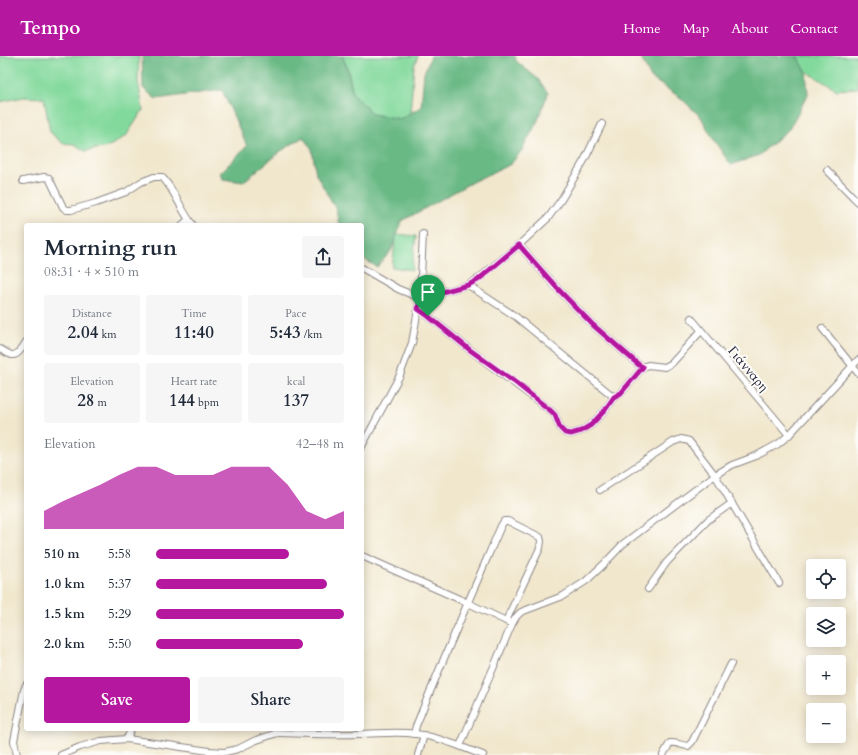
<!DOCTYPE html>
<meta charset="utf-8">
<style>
body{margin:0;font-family:Cardo,serif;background:#f6f6f7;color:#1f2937;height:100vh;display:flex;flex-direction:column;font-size:15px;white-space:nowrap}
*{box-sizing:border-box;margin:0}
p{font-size:13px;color:#747a83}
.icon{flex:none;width:22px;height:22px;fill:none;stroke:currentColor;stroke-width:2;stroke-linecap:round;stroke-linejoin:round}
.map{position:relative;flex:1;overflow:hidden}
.panel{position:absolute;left:24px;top:167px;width:340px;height:508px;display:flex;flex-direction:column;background:#fff;border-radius:4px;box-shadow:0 2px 10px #0003}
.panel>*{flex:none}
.buttons{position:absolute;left:806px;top:503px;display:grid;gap:8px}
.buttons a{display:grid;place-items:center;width:40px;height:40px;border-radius:4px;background:#fff;box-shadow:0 2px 10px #0003;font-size:20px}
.pin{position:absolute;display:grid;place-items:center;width:34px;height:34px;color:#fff;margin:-41px -17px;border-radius:50% 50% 50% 0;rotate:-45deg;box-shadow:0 0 4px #0007}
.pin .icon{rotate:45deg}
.round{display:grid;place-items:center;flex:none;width:42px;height:42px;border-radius:4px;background:#f6f6f7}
.head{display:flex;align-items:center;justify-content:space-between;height:68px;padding:0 20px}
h1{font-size:22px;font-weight:700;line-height:30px}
.stats{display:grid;grid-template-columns:repeat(3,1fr);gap:6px;height:68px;padding:4px 20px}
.stats div{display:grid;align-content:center;border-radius:4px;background:#f6f6f7;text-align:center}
.stats b{font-size:17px;font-weight:700}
.stats small{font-size:11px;font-weight:400}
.stats p{font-size:11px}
.chart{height:112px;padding:8px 20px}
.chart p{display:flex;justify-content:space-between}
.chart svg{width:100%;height:72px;margin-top:4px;fill:#b5179e;opacity:.7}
.action{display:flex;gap:8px;margin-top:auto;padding:8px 20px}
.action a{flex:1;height:46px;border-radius:4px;background:#b5179e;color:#fff;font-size:16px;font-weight:700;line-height:46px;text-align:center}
.action a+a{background:#f6f6f7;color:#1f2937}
ul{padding:0 20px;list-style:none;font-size:13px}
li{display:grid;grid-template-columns:64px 48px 1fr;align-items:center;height:30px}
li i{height:10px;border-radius:5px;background:#b5179e}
header{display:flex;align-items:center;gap:24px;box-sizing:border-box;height:56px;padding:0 20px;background:#b5179e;color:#fff}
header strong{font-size:19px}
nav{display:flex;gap:22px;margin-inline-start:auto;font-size:14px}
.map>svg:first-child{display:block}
.green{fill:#82d99c;stroke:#527e6c}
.forest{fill:#69b984;stroke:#466e60}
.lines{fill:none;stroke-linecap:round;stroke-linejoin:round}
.minor-casing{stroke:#8a8484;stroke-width:8}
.minor{stroke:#fff;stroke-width:6}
.route-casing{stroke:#fff;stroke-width:8}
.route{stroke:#b5179e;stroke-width:5}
.labels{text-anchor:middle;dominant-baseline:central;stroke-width:4;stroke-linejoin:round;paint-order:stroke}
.street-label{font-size:13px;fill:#22223b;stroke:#fdfcf7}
</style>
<header>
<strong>Tempo</strong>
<nav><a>Home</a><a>Map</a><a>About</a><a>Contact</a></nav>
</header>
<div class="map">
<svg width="858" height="699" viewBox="0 0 858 699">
<rect width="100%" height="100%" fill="#fdfcf7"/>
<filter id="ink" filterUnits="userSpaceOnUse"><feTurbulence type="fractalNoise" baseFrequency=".025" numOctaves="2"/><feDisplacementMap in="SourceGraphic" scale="8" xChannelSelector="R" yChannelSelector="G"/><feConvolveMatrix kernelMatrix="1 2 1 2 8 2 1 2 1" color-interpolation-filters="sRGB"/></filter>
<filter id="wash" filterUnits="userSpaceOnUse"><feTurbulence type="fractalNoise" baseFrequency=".012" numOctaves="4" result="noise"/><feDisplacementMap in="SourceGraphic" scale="16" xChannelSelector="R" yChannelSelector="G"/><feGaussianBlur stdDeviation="0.9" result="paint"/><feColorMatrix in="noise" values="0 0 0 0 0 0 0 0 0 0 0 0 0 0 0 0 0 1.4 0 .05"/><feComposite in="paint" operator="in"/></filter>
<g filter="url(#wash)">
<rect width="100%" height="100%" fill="#f1e7cd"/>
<g class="green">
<polygon points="0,0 139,0 138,25 143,54 126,80 108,91 85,95 74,88 62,87 50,76 44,42 23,41 0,46"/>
<polygon points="342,0 418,0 414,10 410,57 400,63 372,58 353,38 347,11"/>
<polygon points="797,0 858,0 858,32 837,34 806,15"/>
<polygon points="396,178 416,180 412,214 392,211"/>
</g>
<g class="forest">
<polygon points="142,0 342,0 347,11 353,38 372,58 400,63 421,51 424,17 431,0 515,0 516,5 538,23 548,37 538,64 522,94 511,108 474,125 402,165 391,195 377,211 362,202 362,169 339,169 336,153 316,118 312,93 303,81 281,95 243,126 223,123 220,117 247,90 222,34 156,43 143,32"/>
<polygon points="640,0 797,0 806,15 808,38 789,73 759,99 731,109 713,83 701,61 681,42 651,22"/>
</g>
</g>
<g filter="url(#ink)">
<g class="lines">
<defs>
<g id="minor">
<polyline points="827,114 858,146"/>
<path d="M23,125l21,-4 5,1 14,29 4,3h4l25,-7 30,-11 15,-10 13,-5h8c13,13 19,34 31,48"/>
<polyline points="182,169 188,164"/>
<polyline points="519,189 557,232 593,269 639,309 643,311 648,309 665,311 672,307 701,275"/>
<polyline points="362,212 398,233 420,242 468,229 478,223 519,189 548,162 561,144 585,103 602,68"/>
<polyline points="468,229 515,260 614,341"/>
<path d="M418,253c18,12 34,27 51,40 27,21 55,41 82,62l4,4 5,13 5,5 6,1 10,-3 10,-6 14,-15 9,-13 7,-4 22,-26"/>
<polyline points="691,262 789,379"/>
<polyline points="822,272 858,317"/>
<path d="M0,293c4,2 8,5 12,6 6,1 11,-8 14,-13"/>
<polyline points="362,390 400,319 412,287 420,242 423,178"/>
<polyline points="600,434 673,386 681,383 689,385 715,419 779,527"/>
<polyline points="362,500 468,547 508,566"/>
<polyline points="648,533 667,506 708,464 732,447"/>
<path d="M414,678l2,-8c27,-67 56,-133 85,-200l3,-5h4l32,16 1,4 -1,7 -34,73"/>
<polyline points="127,683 131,673"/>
<polyline points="460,690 512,568 516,561 521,556 563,540 586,525 603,509 623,488 715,419 732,409 756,400 778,388 789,379 858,304"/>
<polyline points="17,699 14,685 24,634 26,629"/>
<path d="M61,699l19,-8 21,-6 26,-2 82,12 16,1 13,-3 16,-8 20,-7 4,-1c27,1 53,2 80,1 19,0 39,-3 58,0 23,3 45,13 67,21"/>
<polyline points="418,699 424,679"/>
<path d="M663,699l7,-12c7,-1 12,3 18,3l4,-4 39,-78"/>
</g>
</defs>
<use href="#minor" class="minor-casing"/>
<use href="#minor" class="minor"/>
</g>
</g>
<g class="lines" filter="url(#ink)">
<defs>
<polygon id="route" points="519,189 557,232 593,269 639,309 643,311 621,337 614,341 605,354 591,369 581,375 571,378 565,377 560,372 555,359 551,355 516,327 470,294 428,260 418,253 420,242 468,229 478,224"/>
</defs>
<use href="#route" class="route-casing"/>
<use href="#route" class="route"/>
</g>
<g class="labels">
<g class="street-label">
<text transform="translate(748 313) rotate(50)">Γιάνναρη</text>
</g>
</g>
</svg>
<div class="buttons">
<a><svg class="icon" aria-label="locate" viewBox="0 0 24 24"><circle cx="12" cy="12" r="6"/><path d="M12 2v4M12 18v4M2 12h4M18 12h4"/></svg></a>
<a><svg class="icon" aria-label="layers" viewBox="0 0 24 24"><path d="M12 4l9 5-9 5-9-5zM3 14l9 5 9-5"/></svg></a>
<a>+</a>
<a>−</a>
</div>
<div class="pin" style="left:428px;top:260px;background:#1e9e55"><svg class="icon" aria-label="arrive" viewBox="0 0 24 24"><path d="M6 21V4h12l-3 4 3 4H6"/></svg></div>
<section class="panel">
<div class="head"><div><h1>Morning run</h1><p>08:31 · 4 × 510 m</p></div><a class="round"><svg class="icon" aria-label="share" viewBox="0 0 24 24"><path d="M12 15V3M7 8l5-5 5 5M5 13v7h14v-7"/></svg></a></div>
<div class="stats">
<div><p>Distance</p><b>2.04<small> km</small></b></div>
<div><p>Time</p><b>11:40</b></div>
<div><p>Pace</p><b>5:43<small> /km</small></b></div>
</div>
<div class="stats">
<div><p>Elevation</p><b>28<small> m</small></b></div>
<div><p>Heart rate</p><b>144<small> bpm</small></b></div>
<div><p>kcal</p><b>137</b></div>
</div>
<div class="chart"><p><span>Elevation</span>42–48 m</p>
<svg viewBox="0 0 160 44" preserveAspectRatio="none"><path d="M0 44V33L10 27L20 22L30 17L40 11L50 6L60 6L70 11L80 11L90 11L100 6L110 6L120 6L130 17L140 33L150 38L160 33V44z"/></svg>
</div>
<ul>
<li><b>510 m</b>5:58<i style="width:71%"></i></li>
<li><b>1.0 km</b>5:37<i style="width:91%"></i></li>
<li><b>1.5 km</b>5:29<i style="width:100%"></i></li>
<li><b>2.0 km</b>5:50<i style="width:78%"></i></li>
</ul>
<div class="action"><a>Save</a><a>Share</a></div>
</section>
</div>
